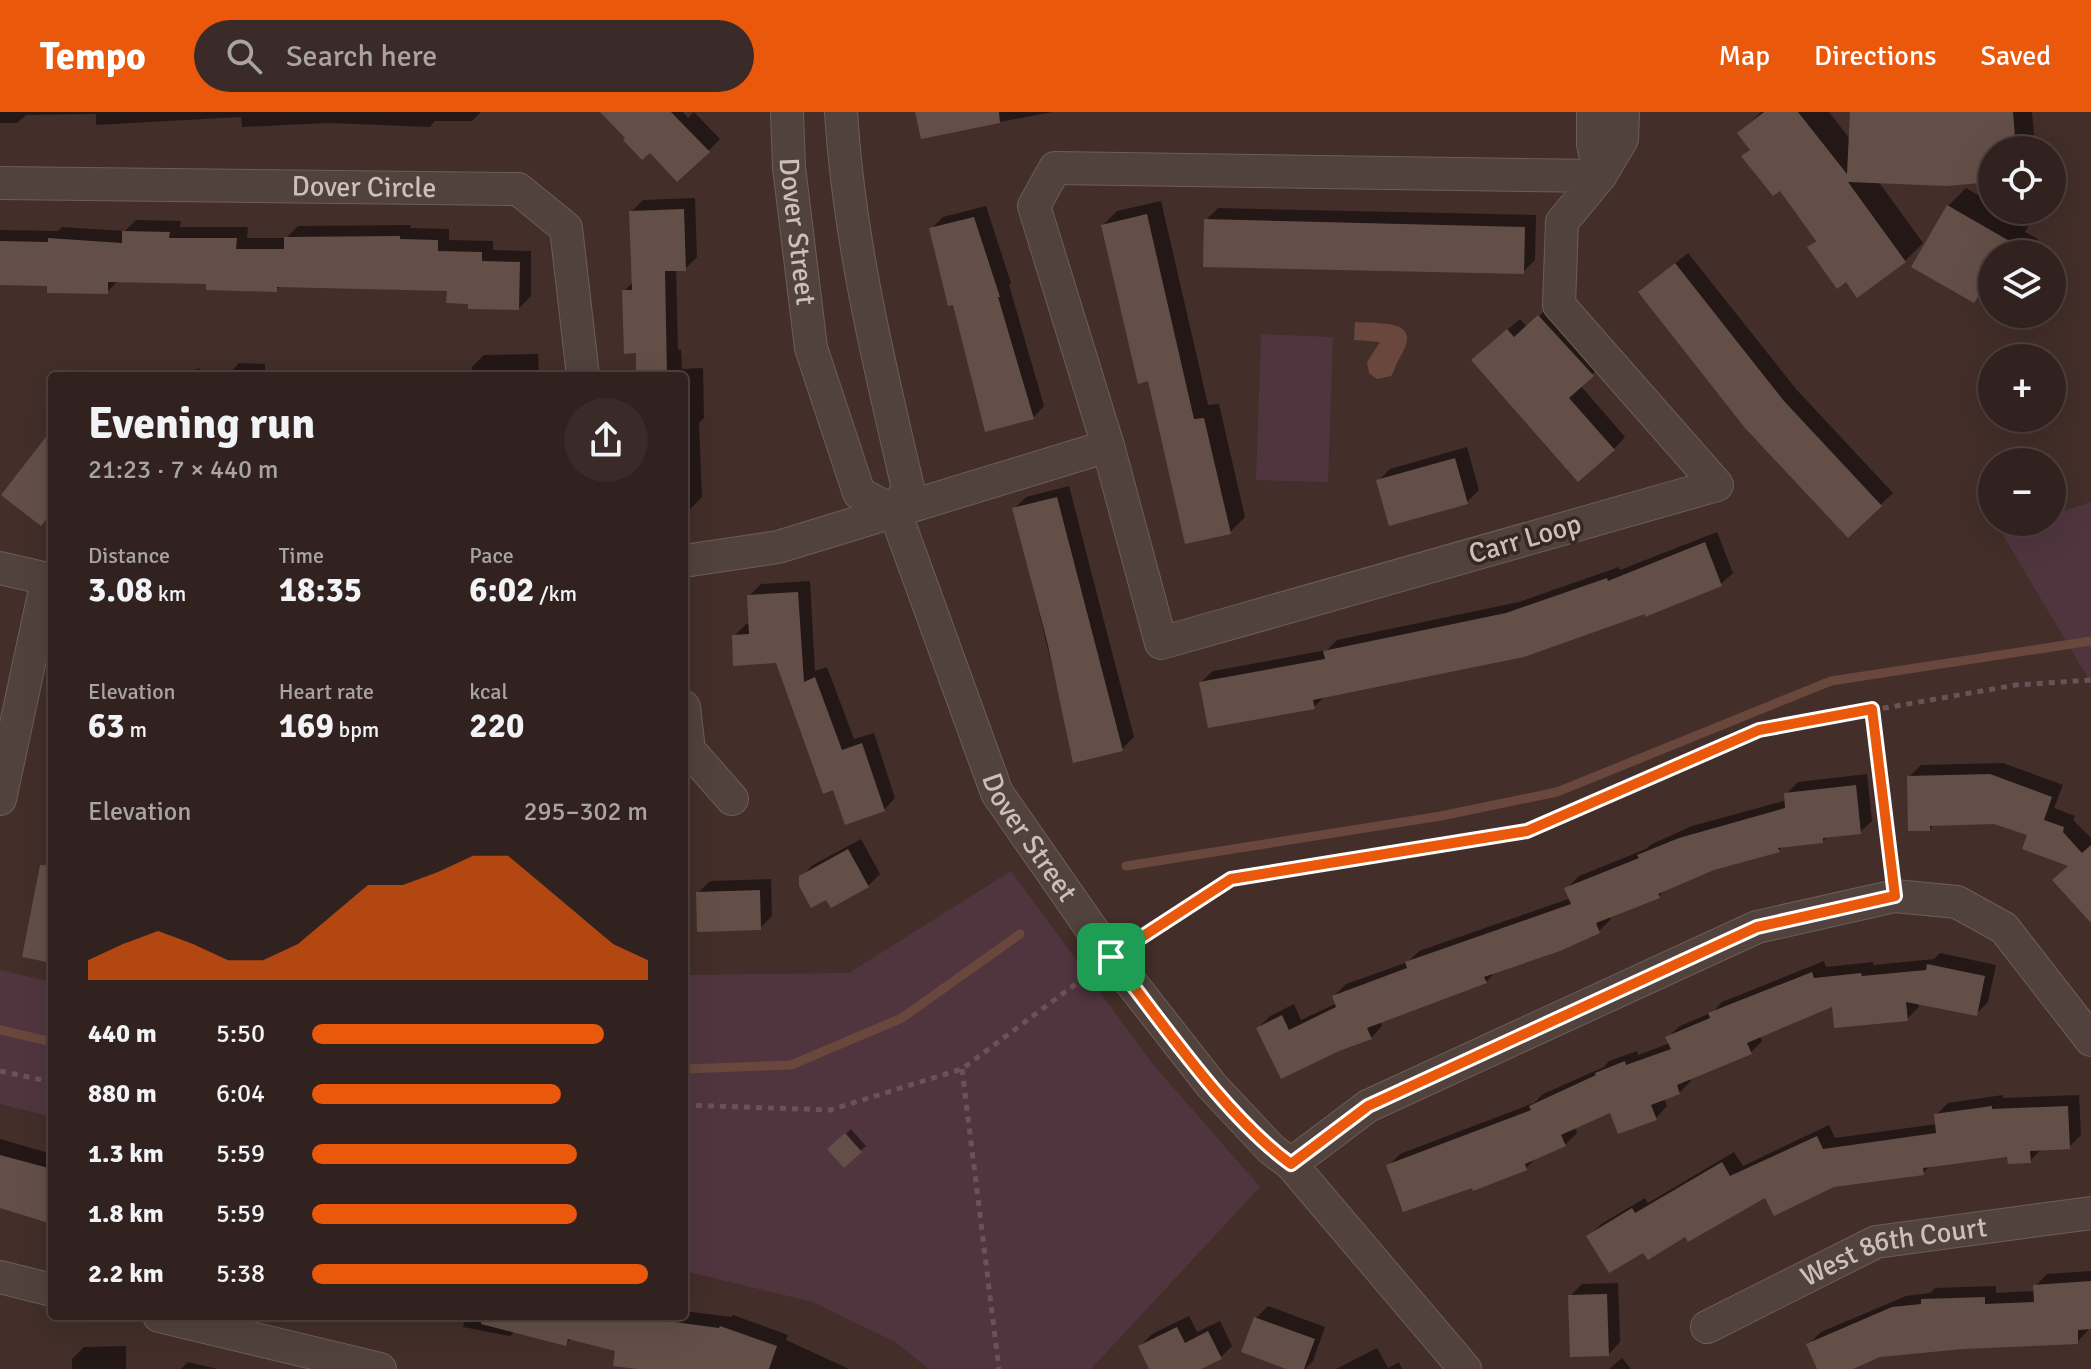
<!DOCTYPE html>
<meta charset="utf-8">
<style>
body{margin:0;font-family:Signika,sans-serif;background:#3a2a28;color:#f1f3f6;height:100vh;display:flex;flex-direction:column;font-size:30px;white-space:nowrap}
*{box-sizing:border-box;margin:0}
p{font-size:26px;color:#a8a4a4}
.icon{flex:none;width:44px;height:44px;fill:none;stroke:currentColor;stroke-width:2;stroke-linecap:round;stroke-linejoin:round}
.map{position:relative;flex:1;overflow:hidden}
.side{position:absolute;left:48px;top:260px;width:640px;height:948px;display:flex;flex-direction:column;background:#32221f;border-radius:8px;box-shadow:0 8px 32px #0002,0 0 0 2px #4d3f3d}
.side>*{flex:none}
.controls{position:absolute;left:1978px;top:24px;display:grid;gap:16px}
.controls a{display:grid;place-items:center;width:88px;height:88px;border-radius:50%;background:#32221f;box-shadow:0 8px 32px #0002,0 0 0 2px #4d3f3d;font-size:40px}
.pin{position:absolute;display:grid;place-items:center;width:68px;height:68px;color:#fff;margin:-34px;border-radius:16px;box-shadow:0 4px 12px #0006}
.round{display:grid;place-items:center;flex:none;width:84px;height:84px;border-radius:42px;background:#3a2a28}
.summary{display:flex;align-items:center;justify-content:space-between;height:136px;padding:0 40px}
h1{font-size:44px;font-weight:700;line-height:60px}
.metrics{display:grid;grid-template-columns:repeat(3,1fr);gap:12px;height:136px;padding:8px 40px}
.metrics div{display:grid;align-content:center}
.metrics b{font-size:34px;font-weight:700}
.metrics small{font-size:22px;font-weight:400}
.metrics p{font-size:22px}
.chart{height:224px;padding:16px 40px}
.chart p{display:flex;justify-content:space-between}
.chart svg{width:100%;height:144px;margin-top:8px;fill:#ea580c;opacity:.7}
ul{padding:0 40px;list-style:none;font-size:26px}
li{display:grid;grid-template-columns:128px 96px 1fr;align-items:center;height:60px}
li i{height:20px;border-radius:10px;background:#ea580c}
header{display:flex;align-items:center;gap:48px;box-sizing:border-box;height:112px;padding:0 40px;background:#ea580c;color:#fff}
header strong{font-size:38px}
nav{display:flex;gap:44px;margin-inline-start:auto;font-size:28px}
.search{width:560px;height:72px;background:#3a2a28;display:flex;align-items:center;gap:20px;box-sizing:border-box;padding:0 28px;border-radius:44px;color:#a8a4a4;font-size:30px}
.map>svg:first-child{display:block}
.green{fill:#50353f}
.water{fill:#69473d}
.shadow{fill:#0007}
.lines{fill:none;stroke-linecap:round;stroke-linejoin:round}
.stream{stroke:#69473d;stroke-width:9}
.building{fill:#644f48}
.minor-casing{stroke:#6d5d58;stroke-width:34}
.path{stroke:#695357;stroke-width:5;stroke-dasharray:6 6;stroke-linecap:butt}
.minor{stroke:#52423d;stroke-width:32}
.route-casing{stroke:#fff;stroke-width:16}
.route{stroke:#ea580c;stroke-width:10}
.labels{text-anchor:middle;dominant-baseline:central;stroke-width:7;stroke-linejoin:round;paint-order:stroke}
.street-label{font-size:28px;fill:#ccbfba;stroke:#382721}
</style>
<header>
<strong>Tempo</strong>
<div class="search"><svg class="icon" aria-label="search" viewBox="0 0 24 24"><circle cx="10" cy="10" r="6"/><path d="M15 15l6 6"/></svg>Search here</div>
<nav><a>Map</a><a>Directions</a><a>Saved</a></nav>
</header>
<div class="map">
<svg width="2091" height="1257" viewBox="0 0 2091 1257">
<rect width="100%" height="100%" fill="#432e29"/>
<g class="green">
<polygon points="1261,222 1333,225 1328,370 1256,368"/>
<polygon points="2091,390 2091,571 2001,420 2031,410 2052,410 2052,403"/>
<polygon points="1011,759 1152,951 1260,1075 1091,1257 929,1257 895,1230 813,1190 684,1159 684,863 849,861"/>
<polygon points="0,858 52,870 52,1005 0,992"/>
</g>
<path class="water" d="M1355,210c28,2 70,-3 44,37 -4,6 -4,12 -8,17l-14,3 -8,-6 -2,-11 13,-20 -26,-2z"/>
<g class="shadow">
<polygon points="0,0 481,0 472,9 435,9 430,15 328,11 242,15 241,5 96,13 96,2 26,3 17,11 0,11"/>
<polygon points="602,0 683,0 688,6 694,0 720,27 708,39 650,38"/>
<polygon points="917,0 1052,0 922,25"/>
<polygon points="1761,0 1829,0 1850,27 1852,0 2032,0 2035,33 2030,38 1992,38 1992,68 1878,69 1923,131 1905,149 1846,168 1809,135 1817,127 1740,21"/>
<polygon points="1966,76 1992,91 1992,98 2004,98 2029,113 2025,120 2038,127 2030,142 1992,142 1992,187 1982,181 1974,189 1948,94"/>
<polygon points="695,86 697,145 685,157 676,157 678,238 681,237 682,257 703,256 704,306 699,311 702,385 690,397 684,397 684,264 638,264 637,239 624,179 633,170 631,100 643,88"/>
<polygon points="1161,89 1208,293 1219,292 1245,405 1230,420 1149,267 1103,113 1117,99"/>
<polygon points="986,94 1011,171 1009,173 1044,294 1033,306 954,191 931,117 943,105"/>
<polygon points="1218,96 1536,103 1535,148 1523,160 1206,108"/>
<polygon points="136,108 181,109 180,115 248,115 247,126 286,126 298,114 411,113 410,116 449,117 449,128 493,129 493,138 531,139 531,184 519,196 449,177 281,173 276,178 208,170 119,168 107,180 49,172 0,171 0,118 58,119 62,115 125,119"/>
<polygon points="1688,141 1796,277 1893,381 1848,423 1653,169"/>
<polygon points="1551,193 1604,251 1580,273 1625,325 1614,337 1485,237 1520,207 1527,215"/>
<polygon points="538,242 539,264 472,264 472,255 484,243"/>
<polygon points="239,251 265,252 265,264 227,264"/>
<polygon points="199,256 203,264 178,264"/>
<polygon points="1467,335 1479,378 1467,390 1378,369 1390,357"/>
<polygon points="1069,374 1134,625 1122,637 1075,649 1014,397 1026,385"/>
<polygon points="1717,420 1733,461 1721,472 1646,500 1325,584 1314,595 1201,570 1213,559 1327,538 1337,528 1519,490 1619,455 1620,458"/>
<polygon points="810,469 815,559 827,555 854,627 874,621 895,686 884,698 835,676 778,549 734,524 746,512 751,512 749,484 761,472"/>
<polygon points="2003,651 2063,673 2054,696 2075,704 2073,708 2091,726 2091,808 2071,752 2029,722 1995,710 1935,711 1930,717 1909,665 1921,653"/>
<polygon points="1867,662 1872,709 1860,720 1828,724 1823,729 1784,733 1779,738 1713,756 1666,777 1659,784 1609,804 1611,807 1599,819 1497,858 1486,870 1380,909 1382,914 1371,926 1258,916 1270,904 1294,892 1301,908 1337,891 1334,884 1346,872 1408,850 1419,839 1571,786 1567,776 1579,764 1646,737 1652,732 1692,714 1787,688 1786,682 1798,670"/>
<polygon points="861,727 880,762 868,774 827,785 801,765 813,753"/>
<polygon points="771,767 772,804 760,816 698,781 710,769"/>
<polygon points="684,769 691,781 684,788"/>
<polygon points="1940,841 1996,853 1988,890 1976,902 1919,890 1919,895 1907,907 1833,892 1760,923 1762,929 1751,940 1690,965 1691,969 1679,981 1664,986 1667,994 1656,1006 1611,998 1574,1014 1577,1021 1565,1033 1537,1045 1526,1056 1473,1074 1388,1054 1400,1042 1534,991 1543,982 1604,955 1609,949 1637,939 1638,943 1670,931 1668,925 1680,914 1713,900 1722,890 1824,849 1826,855 1873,850 1873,853 1934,847"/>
<polygon points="2003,983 2003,986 2079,983 2081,1023 2069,1035 2042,1036 2030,1049 2009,1043 1931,1053 1923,1061 1766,1083 1686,1122 1644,1138 1589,1124 1601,1112 1645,1086 1648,1091 1734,1040 1743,1054 1829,1013 1835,1026 1937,1012 1936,1003 1948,991"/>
<polygon points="851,1017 866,1034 844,1054 830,1037"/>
<polygon points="0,1027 52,1042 52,1110 0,1095"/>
<polygon points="2091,1159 2091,1215 2077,1230 1963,1235 1879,1243 1847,1257 1819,1257 1809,1232 1821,1220 1906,1184 1930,1181 1935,1176 1996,1174 1996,1181 2035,1179 2035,1174 2047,1162"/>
<polygon points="1618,1171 1620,1230 1609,1242 1570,1184 1582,1172"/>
<polygon points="1268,1194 1325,1215 1313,1249 1305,1257 1291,1257 1256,1206"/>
<polygon points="684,1199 731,1205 733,1203 788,1223 786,1228 849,1257 651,1257 617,1237 572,1226 565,1232 515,1219 510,1224 463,1215 465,1204 684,1204"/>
<polygon points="1189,1204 1197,1220 1220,1209 1232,1234 1220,1246 1196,1257 1151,1257 1140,1234 1152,1222"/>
<polygon points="126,1234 126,1257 72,1257 72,1247 84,1235"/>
<polygon points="1377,1236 1388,1256 1399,1250 1402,1257 1336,1257"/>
<polygon points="1622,1246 1631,1257 1609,1257"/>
<polygon points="188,1250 218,1257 181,1257"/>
</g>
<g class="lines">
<g class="stream">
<polyline points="1126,754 1441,704 1557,680 1831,569 2091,529"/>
<polyline points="0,918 52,930"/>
<polyline points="684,957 791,953 902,906 1020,822"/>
</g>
</g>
<g class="building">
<polygon points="600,0 671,0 710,40 677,70 650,41 642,48 623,28 625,26"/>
<polygon points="915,0 999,0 1000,11 921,27"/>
<polygon points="1764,0 1798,0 1847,62 1850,0 2013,0 2016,38 1992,38 1992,70 1947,74 1848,70 1906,150 1857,186 1846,170 1837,177 1807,135 1816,129 1780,79 1773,84 1741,44 1750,38 1737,21"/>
<polygon points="1947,93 2032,142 1992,142 1992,189 1980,182 1974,191 1911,155"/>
<polygon points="684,97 686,159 665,159 667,264 636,264 636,241 624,242 622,178 632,178 629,99"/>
<polygon points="1147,102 1194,307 1204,306 1231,422 1185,432 1148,269 1138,272 1101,113"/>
<polygon points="974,105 1000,185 998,185 1034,307 985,320 953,193 948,194 929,116"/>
<polygon points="1204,107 1525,115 1524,162 1203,155"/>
<polygon points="122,119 170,120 169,126 237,126 236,137 284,137 284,125 400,124 400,127 438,128 438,139 482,140 482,149 520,150 519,198 468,197 468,192 446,191 447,179 277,175 277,180 206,178 206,172 108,170 108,182 47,181 47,174 0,173 0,129 48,130 48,126 122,131"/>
<polygon points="1675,151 1784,289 1882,394 1848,426 1745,316 1638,180"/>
<polygon points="1538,203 1594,264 1569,286 1615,338 1578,370 1471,248 1507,217 1514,225"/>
<polygon points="52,317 52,400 41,414 1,383"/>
<polygon points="1455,346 1468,392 1389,414 1376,368"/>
<polygon points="1057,385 1123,639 1073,651 1047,529 1012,396"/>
<polygon points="1705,430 1722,474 1645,505 1645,502 1524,545 1313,588 1315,597 1208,616 1199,570 1325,547 1323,539 1506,501 1607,466 1608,469"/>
<polygon points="798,480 804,570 815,565 842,638 862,631 885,699 845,713 833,678 823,682 776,551 733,554 732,523 749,522 747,483"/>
<polygon points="1990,662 2052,685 2044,708 2064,715 2063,720 2082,741 2091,733 2091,811 2052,768 2068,754 2022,737 2027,723 1994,712 1930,714 1930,719 1908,719 1907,664"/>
<polygon points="1856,673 1861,722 1823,726 1823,731 1778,736 1780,740 1714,758 1658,782 1660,786 1596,811 1600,821 1560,839 1484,865 1487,871 1367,916 1372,927 1339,939 1281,967 1256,916 1282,903 1289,918 1336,895 1332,884 1407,856 1405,850 1571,792 1564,776 1639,746 1637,743 1679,726 1785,696 1784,681"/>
<polygon points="848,737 869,775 831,796 826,788 811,796 799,774 799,764"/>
<polygon points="40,753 52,754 52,851 22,845"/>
<polygon points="760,778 761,818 697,820 696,780"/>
<polygon points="1927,852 1985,864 1977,904 1906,890 1908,909 1834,916 1832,895 1747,931 1752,942 1677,973 1680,982 1651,993 1657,1008 1618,1022 1610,1001 1561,1023 1566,1034 1525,1052 1527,1058 1473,1079 1472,1076 1403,1100 1386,1053 1531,998 1529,994 1596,963 1595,961 1625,949 1626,953 1671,937 1665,925 1710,906 1708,901 1812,860 1814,866 1861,861 1862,864 1926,858"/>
<polygon points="1992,994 1992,997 2068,994 2070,1037 2030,1039 2031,1051 2008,1052 2007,1045 1923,1056 1924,1063 1834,1075 1774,1104 1765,1086 1688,1130 1685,1125 1648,1148 1643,1141 1609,1161 1586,1124 1632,1096 1635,1101 1722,1050 1730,1064 1817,1024 1823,1037 1936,1021 1934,1002"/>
<polygon points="845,1021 862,1040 844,1056 827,1037"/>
<polygon points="0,1043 52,1057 52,1112 0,1096"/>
<polygon points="2091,1169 2091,1217 2078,1218 2078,1232 1963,1237 1880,1245 1853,1257 1817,1257 1806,1232 1892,1195 1921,1192 1921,1187 1985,1185 1985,1192 2034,1190 2033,1173"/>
<polygon points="1607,1182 1609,1244 1570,1245 1568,1183"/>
<polygon points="482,1204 630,1204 719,1216 720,1214 777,1234 769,1257 637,1257 613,1254 615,1239 568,1227 566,1234 481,1212"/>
<polygon points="1254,1205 1315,1227 1304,1257 1286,1257 1241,1240"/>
<polygon points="1177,1215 1185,1231 1208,1219 1222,1247 1201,1257 1149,1257 1138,1234"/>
</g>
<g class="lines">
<defs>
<g id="minor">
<path id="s1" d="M787,0l2,55 22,181 48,145 36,19 102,281 114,164 101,129 59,63 20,15 174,205"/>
<path d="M841,0c8,128 38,252 67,376l-13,24"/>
<polyline points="1593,0 1593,32 1600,64"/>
<polygon points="1055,56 1600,64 1562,110 1559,193 1717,373 1161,531 1108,334 1034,94"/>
<polyline points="1600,64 1622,27 1623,0"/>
<path id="s2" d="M0,71l518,6 48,39 17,148"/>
<polyline points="684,449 778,435 1108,334"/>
<polyline points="0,456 52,468"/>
<polyline points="684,595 689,638 732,687"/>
<polyline points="0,687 47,468"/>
<polyline points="1291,1052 1368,994 1757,815 1895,784 1957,790 2004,816 2091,928"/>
<polyline points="0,1165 52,1178"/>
<polyline points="159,1204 380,1257"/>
<path id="s3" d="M1707,1215l169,-85 215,-29"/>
</g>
</defs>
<use href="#minor" class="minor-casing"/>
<g class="path">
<polyline points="1872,597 1891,755"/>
<polyline points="1136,829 1231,767 1527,719 1759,618 2016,573 2091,568"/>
<polyline points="962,957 999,1257"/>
<polyline points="0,959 52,970"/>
<polyline points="684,993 830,998 962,957 1089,862"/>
</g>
<use href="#minor" class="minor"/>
</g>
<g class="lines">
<defs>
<path id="route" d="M1872,597l23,187 -138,31 -389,179 -77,58c-67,-49 -128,-141 -180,-207l120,-78 296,-48 232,-101z"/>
</defs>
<use href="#route" class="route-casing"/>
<use href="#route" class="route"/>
</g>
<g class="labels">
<g class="street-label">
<text stroke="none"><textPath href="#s2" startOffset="364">Dover Circle</textPath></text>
<text stroke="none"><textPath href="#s1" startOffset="120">Dover Street</textPath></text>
<text transform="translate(1525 427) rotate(-16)">Carr Loop</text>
<text stroke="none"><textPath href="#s1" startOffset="784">Dover Street</textPath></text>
<text stroke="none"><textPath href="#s3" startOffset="204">West 86th Court</textPath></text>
</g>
</g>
</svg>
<div class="controls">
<a><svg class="icon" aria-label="locate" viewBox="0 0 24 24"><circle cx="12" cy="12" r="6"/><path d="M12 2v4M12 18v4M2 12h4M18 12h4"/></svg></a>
<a><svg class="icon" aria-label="layers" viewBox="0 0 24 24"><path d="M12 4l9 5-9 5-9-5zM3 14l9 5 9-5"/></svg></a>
<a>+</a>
<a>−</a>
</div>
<div class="pin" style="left:1111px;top:845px;background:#1e9e55"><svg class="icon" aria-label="arrive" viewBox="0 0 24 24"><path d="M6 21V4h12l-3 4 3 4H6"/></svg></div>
<section class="side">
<div class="summary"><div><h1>Evening run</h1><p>21:23 · 7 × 440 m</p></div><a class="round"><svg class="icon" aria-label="share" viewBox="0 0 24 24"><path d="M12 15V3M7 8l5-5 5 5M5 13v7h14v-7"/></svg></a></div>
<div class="metrics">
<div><p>Distance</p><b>3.08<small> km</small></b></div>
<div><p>Time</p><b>18:35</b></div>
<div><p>Pace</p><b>6:02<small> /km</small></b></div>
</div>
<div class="metrics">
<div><p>Elevation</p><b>63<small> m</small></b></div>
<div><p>Heart rate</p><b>169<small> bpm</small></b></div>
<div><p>kcal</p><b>220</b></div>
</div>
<div class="chart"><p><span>Elevation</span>295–302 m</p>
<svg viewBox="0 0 160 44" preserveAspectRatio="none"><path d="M0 44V38L10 33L20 29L30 33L40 38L50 38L60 33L70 24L80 15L90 15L100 11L110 6L120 6L130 15L140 24L150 33L160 38V44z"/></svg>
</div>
<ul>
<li><b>440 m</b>5:50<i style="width:87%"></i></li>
<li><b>880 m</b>6:04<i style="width:74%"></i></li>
<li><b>1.3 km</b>5:59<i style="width:79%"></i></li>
<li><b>1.8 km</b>5:59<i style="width:79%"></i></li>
<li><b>2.2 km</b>5:38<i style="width:100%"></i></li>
</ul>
</section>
</div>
